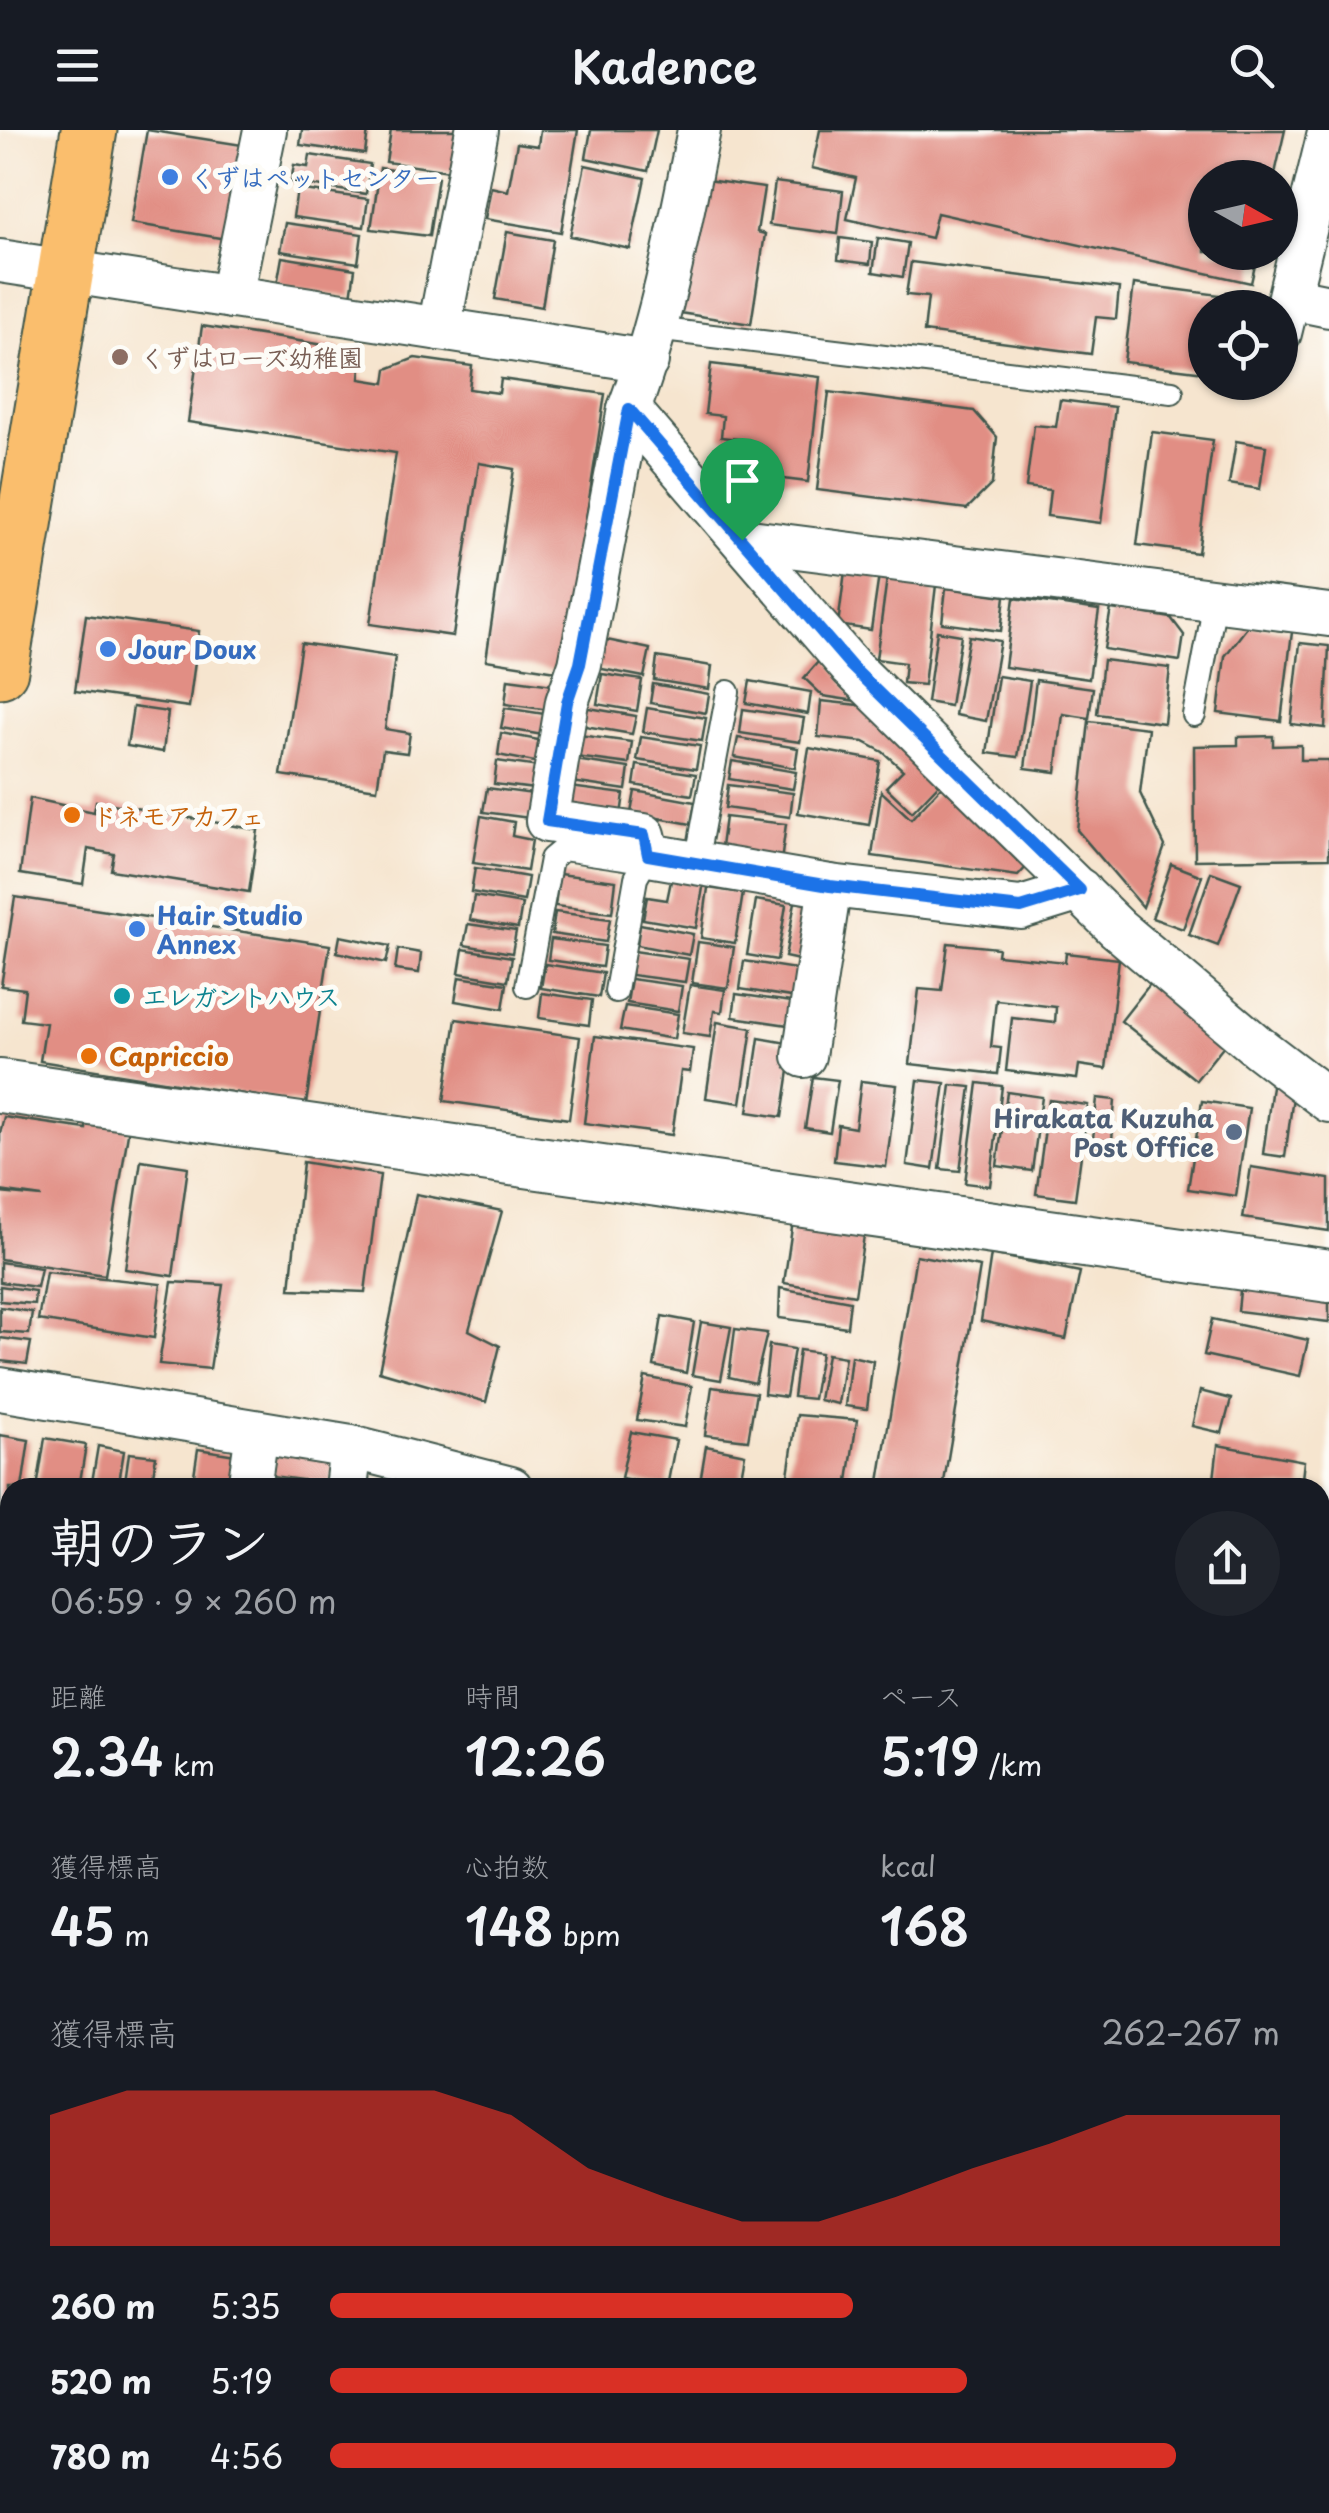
<!DOCTYPE html>
<html lang="ja">
<meta charset="utf-8">
<style>
body{margin:0;font-family:"Playpen Sans","Klee One",sans-serif;background:#20242c;color:#f1f3f6;height:100vh;display:flex;flex-direction:column;font-size:38px;white-space:nowrap}
*{box-sizing:border-box;margin:0}
p{font-size:32px;color:#9ea1a6}
.icon{flex:none;width:55px;height:55px;fill:none;stroke:currentColor;stroke-width:2;stroke-linecap:round;stroke-linejoin:round}
.map{position:relative;flex:1;overflow:hidden}
.drawer{position:absolute;left:0px;top:1348px;width:1330px;height:1038px;display:flex;flex-direction:column;background:#171b24;border-radius:30px 30px 0 0;box-shadow:0 2px 8px #0004}
.drawer>*{flex:none}
.needle{width:65px;rotate:98deg}
.buttons{position:absolute;left:1188px;top:30px;display:grid;gap:20px}
.buttons a{display:grid;place-items:center;width:110px;height:110px;border-radius:50%;background:#171b24;box-shadow:0 2px 8px #0004;font-size:50px}
.pin{position:absolute;display:grid;place-items:center;width:85px;height:85px;color:#fff;margin:-102px -42px;border-radius:50% 50% 50% 0;rotate:-45deg;box-shadow:0 0 10px #0007}
.pin .icon{rotate:45deg}
.round{display:grid;place-items:center;flex:none;width:105px;height:105px;border-radius:52px;background:#20242c}
.overview{display:flex;align-items:center;justify-content:space-between;height:170px;padding:0 50px}
h1{font-size:55px;font-weight:600;line-height:75px}
.stats{display:grid;grid-template-columns:repeat(3,1fr);gap:15px;height:170px;padding:10px 50px}
.stats div{display:grid;align-content:center}
.stats b{font-size:50px;font-weight:600}
.stats small{font-size:28px;font-weight:400}
.stats p{font-size:28px}
.chart{height:280px;padding:20px 50px}
.chart p{display:flex;justify-content:space-between}
.chart svg{width:100%;height:180px;margin-top:10px;fill:#d93025;opacity:.7}
ul{padding:0 50px;list-style:none;font-size:32px}
li{display:grid;grid-template-columns:160px 120px 1fr;align-items:center;height:75px}
li i{height:25px;border-radius:12px;background:#d93025}
header{display:flex;justify-content:space-between;align-items:center;height:130px;padding:0 50px;background:#171b24;font-size:45px;font-weight:600}
.map>svg:first-child{display:block}
.lines{fill:none;stroke-linecap:round;stroke-linejoin:round}
.river{stroke:#68b5e1;stroke-width:75}
.building{fill:#e18e84}
.service-casing{stroke:#3f564b;stroke-width:26}
.minor-casing{stroke:#3f564b;stroke-width:46}
.tertiary-casing{stroke:#3f564b;stroke-width:56}
.primary-casing{stroke:#3f564b;stroke-width:59}
.service{stroke:#fff;stroke-width:22}
.minor{stroke:#fff;stroke-width:42}
.tertiary{stroke:#fff;stroke-width:52}
.primary{stroke:#fabe6d;stroke-width:55}
.route-casing{stroke:#fff;stroke-width:20}
.route{stroke:#1a73e8;stroke-width:12}
.shop-dot{fill:#3f7fe0;stroke:#fdfcf7;stroke-width:4}
.education-dot{fill:#8d6e63;stroke:#fdfcf7;stroke-width:4}
.food-dot{fill:#e8710a;stroke:#fdfcf7;stroke-width:4}
.culture-dot{fill:#0f9aa8;stroke:#fdfcf7;stroke-width:4}
.service-dot{fill:#5c6f8a;stroke:#fdfcf7;stroke-width:4}
.labels{text-anchor:middle;dominant-baseline:central;stroke-width:10;stroke-linejoin:round;paint-order:stroke}
.shop-label{font-size:25px;font-weight:bold;fill:#366cbe;stroke:#fdfcf7;text-anchor:start}
.education-label{font-size:25px;font-weight:bold;fill:#785e54;stroke:#fdfcf7;text-anchor:start}
.food-label{font-size:25px;font-weight:bold;fill:#c56008;stroke:#fdfcf7;text-anchor:start}
.culture-label{font-size:25px;font-weight:bold;fill:#0d838f;stroke:#fdfcf7;text-anchor:start}
.service-label{font-size:25px;font-weight:bold;fill:#4e5e75;stroke:#fdfcf7;text-anchor:end}
</style>
<header><svg class="icon" aria-label="menu" viewBox="0 0 24 24"><path d="M4 6h16M4 12h16M4 18h16"/></svg>Kadence<svg class="icon" aria-label="search" viewBox="0 0 24 24"><circle cx="10" cy="10" r="6"/><path d="M15 15l6 6"/></svg></header>
<div class="map">
<svg width="1329" height="2383" viewBox="0 0 1329 2383">
<rect width="100%" height="100%" fill="#fdfcf7"/>
<filter id="ink" filterUnits="userSpaceOnUse"><feTurbulence type="fractalNoise" baseFrequency=".01" numOctaves="2"/><feDisplacementMap in="SourceGraphic" scale="20" xChannelSelector="R" yChannelSelector="G"/><feConvolveMatrix kernelMatrix="1 2 1 2 8 2 1 2 1" color-interpolation-filters="sRGB"/></filter>
<filter id="wash" filterUnits="userSpaceOnUse"><feTurbulence type="fractalNoise" baseFrequency=".0048" numOctaves="4" result="noise"/><feDisplacementMap in="SourceGraphic" scale="40" xChannelSelector="R" yChannelSelector="G"/><feGaussianBlur stdDeviation="2.25" result="paint"/><feColorMatrix in="noise" values="0 0 0 0 0 0 0 0 0 0 0 0 0 0 0 0 0 1.4 0 .05"/><feComposite in="paint" operator="in"/></filter>
<g filter="url(#wash)">
<rect width="100%" height="100%" fill="#f6e5cf"/>
<g class="lines">
<g class="river">
<polyline points="0,1512 10,1514"/>
<polyline points="0,1682 10,1620"/>
</g>
</g>
<g id="blocks">
<g class="building">
<polygon points="147,0 242,15 226,109 131,93"/>
<polygon points="302,0 368,0 365,24 300,15"/>
<polygon points="391,0 464,0 457,42 386,32"/>
<polygon points="540,0 578,0 561,102 485,89 491,57 508,61 517,13 538,16"/>
<polygon points="591,0 657,0 648,41 586,28"/>
<polygon points="820,0 1285,0 1274,48 1205,48 1205,122 1258,122 1251,153 937,83 931,108 847,89 856,48 812,38"/>
<polygon points="310,25 370,34 366,64 291,52 294,35 308,37"/>
<polygon points="585,35 645,48 630,119 570,106"/>
<polygon points="380,38 438,47 429,106 371,99"/>
<polygon points="700,49 764,58 757,102 765,104 751,194 680,183"/>
<polygon points="775,52 843,61 838,104 769,95"/>
<polygon points="297,59 368,69 364,97 293,87"/>
<polygon points="285,93 362,104 358,133 280,121"/>
<polygon points="507,102 553,110 542,177 495,169"/>
<polygon points="840,108 872,112 870,134 838,130"/>
<polygon points="878,108 908,113 903,147 873,142"/>
<polygon points="282,127 355,139 351,167 277,155"/>
<polygon points="911,132 1119,158 1116,189 1096,187 1091,224 924,202 928,167 906,165"/>
<polygon points="1134,154 1251,169 1250,178 1205,178 1205,242 1124,232"/>
<polygon points="202,196 337,217 361,235 360,249 385,253 387,239 415,228 472,236 469,259 499,263 501,249 605,264 563,542 486,530 514,339 479,333 453,506 370,494 396,323 188,292"/>
<polygon points="711,234 820,247 808,352 735,343 739,309 721,307 723,286 705,284"/>
<polygon points="829,262 974,281 997,307 992,354 967,379 817,360"/>
<polygon points="1060,270 1115,277 1101,393 1047,386 1050,360 1026,357 1034,295 1056,297"/>
<polygon points="1152,302 1213,310 1198,423 1137,415"/>
<polygon points="1236,311 1266,316 1260,359 1229,354"/>
<polygon points="845,441 879,445 871,500 838,495"/>
<polygon points="887,448 936,455 924,555 903,553 905,533 876,529"/>
<polygon points="946,458 1005,466 1001,501 942,493"/>
<polygon points="1014,468 1099,480 1089,549 1005,537"/>
<polygon points="1111,478 1171,488 1184,505 1180,531 1104,519"/>
<polygon points="86,485 199,501 189,577 75,561"/>
<polygon points="1248,496 1292,502 1281,591 1218,583 1225,526"/>
<polygon points="937,501 961,505 950,576 927,572"/>
<polygon points="969,506 1000,511 986,591 955,585"/>
<polygon points="602,509 650,519 644,547 597,538"/>
<polygon points="301,513 395,527 385,599 410,603 407,623 383,620 377,659 281,645"/>
<polygon points="1300,513 1329,516 1325,598 1291,594"/>
<polygon points="825,524 856,571 823,566 804,548"/>
<polygon points="657,527 712,536 709,559 654,550"/>
<polygon points="1103,530 1170,538 1164,593 1097,584"/>
<polygon points="602,544 642,550 637,581 597,574"/>
<polygon points="998,546 1030,551 1018,627 987,623"/>
<polygon points="508,549 561,556 558,581 505,574"/>
<polygon points="1036,550 1093,558 1089,588 1063,584 1056,642 1025,638"/>
<polygon points="750,551 811,562 808,584 746,573"/>
<polygon points="653,554 709,564 706,583 650,573"/>
<polygon points="869,563 951,641 912,682 886,657 903,640 883,622 864,612 818,607 821,571 858,575"/>
<polygon points="133,577 168,582 163,622 127,616"/>
<polygon points="583,577 636,586 632,604 579,595"/>
<polygon points="505,578 558,586 555,607 501,598"/>
<polygon points="647,578 706,588 702,611 643,602"/>
<polygon points="743,579 804,588 800,612 740,603"/>
<polygon points="1089,591 1148,598 1140,663 1165,716 1143,777 1077,700"/>
<polygon points="501,603 549,612 545,634 498,625"/>
<polygon points="579,605 632,612 629,634 576,627"/>
<polygon points="1273,606 1273,616 1301,615 1301,630 1329,630 1329,728 1195,730 1194,616 1238,615 1238,607"/>
<polygon points="641,607 700,616 696,639 637,630"/>
<polygon points="738,608 798,618 795,638 734,627"/>
<polygon points="809,618 880,631 869,695 798,683"/>
<polygon points="575,630 629,638 626,660 572,652"/>
<polygon points="497,631 546,638 543,660 494,654"/>
<polygon points="732,631 796,642 793,659 729,649"/>
<polygon points="637,635 696,644 692,665 634,655"/>
<polygon points="951,646 1036,726 1018,746 872,726 881,661 911,689"/>
<polygon points="728,655 793,663 790,687 725,678"/>
<polygon points="570,657 624,664 621,685 567,678"/>
<polygon points="487,658 541,665 538,689 483,682"/>
<polygon points="635,661 695,672 691,694 631,683"/>
<polygon points="30,668 94,682 96,671 258,700 249,762 111,740 114,724 88,719 83,754 20,744"/>
<polygon points="481,686 514,692 512,706 532,710 527,741 473,733"/>
<polygon points="725,687 786,694 781,732 720,724"/>
<polygon points="1171,734 1202,746 1183,799 1152,788"/>
<polygon points="475,738 528,747 524,771 471,762"/>
<polygon points="1211,742 1241,753 1218,816 1189,805"/>
<polygon points="559,744 616,751 612,783 555,776"/>
<polygon points="672,746 704,752 696,798 643,789 647,767 667,770"/>
<polygon points="708,758 743,763 735,813 701,808"/>
<polygon points="474,766 522,774 518,798 470,790"/>
<polygon points="15,767 330,815 306,974 40,931 46,893 21,890 25,859 1,856"/>
<polygon points="756,770 786,775 777,830 747,825"/>
<polygon points="795,772 818,776 808,832 785,827"/>
<polygon points="555,782 610,789 606,812 552,804"/>
<polygon points="468,794 516,801 512,823 464,815"/>
<polygon points="640,794 693,804 689,825 637,815"/>
<polygon points="340,806 390,816 386,833 337,822"/>
<polygon points="551,809 605,816 602,837 548,830"/>
<polygon points="698,812 734,817 728,858 692,853"/>
<polygon points="948,813 998,818 997,825 1065,832 1066,823 1119,829 1106,939 1079,935 1077,949 1006,941 1012,888 1055,893 1056,877 996,870 991,917 1001,918 998,944 910,934 919,859 942,861"/>
<polygon points="398,819 421,823 419,843 395,840"/>
<polygon points="463,819 512,827 508,851 459,843"/>
<polygon points="634,821 689,829 685,852 631,845"/>
<polygon points="744,831 802,840 798,868 740,859"/>
<polygon points="545,834 603,843 599,867 541,858"/>
<polygon points="459,847 507,854 503,879 455,871"/>
<polygon points="631,849 682,856 678,881 627,873"/>
<polygon points="1150,854 1225,914 1196,950 1121,891"/>
<polygon points="690,855 725,860 722,882 714,881 710,907 682,903"/>
<polygon points="542,863 592,870 589,895 539,888"/>
<polygon points="736,864 799,873 795,896 733,887"/>
<polygon points="625,876 678,884 674,909 620,900"/>
<polygon points="456,889 580,907 569,989 444,971"/>
<polygon points="717,892 752,898 741,973 706,968"/>
<polygon points="595,906 693,919 690,942 681,941 672,1005 584,993"/>
<polygon points="759,908 793,914 782,987 748,982"/>
<polygon points="813,947 838,950 830,1002 805,998"/>
<polygon points="918,950 945,953 933,1039 907,1035"/>
<polygon points="861,951 897,955 886,1037 834,1031 838,995 855,998"/>
<polygon points="978,953 1002,956 990,1056 965,1053"/>
<polygon points="951,955 971,957 960,1041 940,1039"/>
<polygon points="1272,956 1294,959 1285,1027 1263,1024"/>
<polygon points="1007,962 1042,967 1032,1041 997,1036"/>
<polygon points="1097,968 1115,970 1112,1011 1093,1009"/>
<polygon points="1049,970 1088,975 1075,1069 1036,1064"/>
<polygon points="1202,971 1249,978 1236,1066 1188,1059"/>
<polygon points="4,987 86,999 87,991 129,997 105,1145 0,1129 0,1063 42,1067 0,1061 0,1003"/>
<polygon points="141,1030 188,1037 173,1146 125,1139"/>
<polygon points="303,1032 380,1045 365,1162 290,1159"/>
<polygon points="1251,1037 1329,1049 1329,1101 1243,1088"/>
<polygon points="416,1064 502,1081 469,1200 500,1216 486,1272 379,1241"/>
<polygon points="793,1091 864,1106 855,1165 784,1153"/>
<polygon points="991,1124 1080,1142 1066,1209 981,1191"/>
<polygon points="916,1125 980,1137 943,1358 878,1358"/>
<polygon points="0,1132 41,1138 37,1157 0,1152"/>
<polygon points="1242,1141 1329,1153 1329,1192 1238,1181"/>
<polygon points="46,1142 161,1154 154,1208 38,1190"/>
<polygon points="172,1152 223,1155 210,1239 159,1234"/>
<polygon points="0,1156 35,1161 34,1174 0,1171"/>
<polygon points="780,1158 850,1171 847,1197 779,1188"/>
<polygon points="0,1177 32,1182 29,1204 0,1202"/>
<polygon points="662,1186 694,1192 686,1243 654,1236"/>
<polygon points="1212,1189 1308,1210 1300,1246 1204,1225"/>
<polygon points="701,1192 731,1197 721,1250 692,1245"/>
<polygon points="735,1199 767,1203 755,1253 729,1247"/>
<polygon points="0,1208 31,1212 27,1234 0,1231"/>
<polygon points="769,1215 794,1219 786,1267 764,1264"/>
<polygon points="799,1220 821,1223 813,1269 793,1267"/>
<polygon points="827,1224 845,1227 838,1274 819,1270"/>
<polygon points="851,1226 873,1231 867,1279 845,1276"/>
<polygon points="645,1247 692,1256 685,1297 637,1290"/>
<polygon points="712,1257 756,1263 748,1310 705,1305"/>
<polygon points="1200,1261 1231,1269 1222,1303 1192,1296"/>
<polygon points="797,1285 857,1290 847,1358 786,1358"/>
<polygon points="631,1302 676,1310 667,1357 621,1348"/>
<polygon points="0,1305 29,1310 22,1358 10,1358 10,1413 0,1411"/>
<polygon points="45,1308 86,1315 79,1358 37,1358"/>
<polygon points="1218,1315 1304,1331 1301,1358 1213,1358"/>
<polygon points="98,1316 124,1321 118,1358 91,1358"/>
<polygon points="706,1316 745,1324 739,1358 699,1358"/>
<polygon points="276,1318 335,1327 331,1354 272,1346"/>
<polygon points="198,1319 248,1327 243,1358 192,1358"/>
<polygon points="129,1323 156,1326 151,1358 124,1358"/>
<polygon points="0,1419 10,1421 10,1455 0,1453"/>
<polygon points="0,1520 10,1521 10,1552 2,1601"/>
<polygon points="1320,2023 1329,2025 1329,2080 1320,2078"/>
<polygon points="0,2078 10,2080 10,2152 0,2150"/>
<polygon points="0,2173 10,2174 10,2242 0,2240"/>
<polygon points="0,2279 10,2280 10,2353 0,2351"/>
<polygon points="1327,2320 1329,2383 1314,2383 1315,2375 1320,2375 1320,2354"/>
<polygon points="93,2375 119,2375 141,2378 141,2383 92,2383"/>
<polygon points="899,2375 946,2381 945,2383 898,2383"/>
<polygon points="1055,2375 1092,2375 1122,2379 1121,2383 1054,2383"/>
<polygon points="1197,2375 1301,2375 1299,2383 1230,2383"/>
</g>
</g>
</g>
<g filter="url(#ink)">
<use href="#blocks" fill-opacity="0" stroke="#3f564b" stroke-width="2.5"/>
<g class="lines">
<defs>
<g id="service">
<polyline points="655,199 1172,262"/>
<polyline points="1194,585 1215,472"/>
<polyline points="696,733 728,562"/>
<polyline points="527,856 551,729 563,719 645,731"/>
<polyline points="616,861 636,748 649,725"/>
<polyline points="1320,1696 1329,1647"/>
<polyline points="1320,1780 1329,1782"/>
</g>
<g id="minor">
<path d="M699,0c-19,94 -36,189 -70,279l222,258 266,261 141,119 71,54"/>
<polyline points="0,131 647,231"/>
<polyline points="231,167 265,0"/>
<polyline points="1290,168 1329,176"/>
<polyline points="439,199 477,0"/>
<polyline points="1280,203 1329,3"/>
<polyline points="629,279 580,534 567,572 547,691 644,705 649,725 830,756 1021,778 1080,760"/>
<polyline points="742,410 1329,485"/>
<polyline points="804,926 830,756"/>
<polyline points="0,1259 351,1317 511,1358"/>
<polyline points="249,1358 257,1302"/>
<polyline points="346,1358 351,1317"/>
<polyline points="0,1475 10,1476"/>
<polyline points="1320,1503 1329,1504"/>
<polyline points="0,2258 10,2260"/>
<polyline points="52,2383 53,2375"/>
<polyline points="873,2383 875,2375"/>
</g>
<polyline id="tertiary" points="0,956 1329,1146"/>
<polyline id="primary" points="0,540 89,0"/>
</defs>
<use href="#service" class="service-casing"/>
<use href="#minor" class="minor-casing"/>
<use href="#tertiary" class="tertiary-casing"/>
<use href="#primary" class="primary-casing"/>
<use href="#service" class="service"/>
<use href="#minor" class="minor"/>
<use href="#tertiary" class="tertiary"/>
<use href="#primary" class="primary"/>
</g>
</g>
<g class="lines" filter="url(#ink)">
<defs>
<polygon id="route" points="629,279 851,536 1080,760 1021,778 830,756 648,725 644,705 547,691 567,572 580,534"/>
</defs>
<use href="#route" class="route-casing"/>
<use href="#route" class="route"/>
</g>
<g class="shop-dot">
<circle cx="170" cy="47" r="10"/>
<circle cx="108" cy="519" r="10"/>
<circle cx="137" cy="799" r="10"/>
</g>
<circle class="education-dot" cx="120" cy="227" r="10"/>
<g class="food-dot">
<circle cx="72" cy="685" r="10"/>
<circle cx="89" cy="926" r="10"/>
</g>
<circle class="culture-dot" cx="122" cy="866" r="10"/>
<circle class="service-dot" cx="1234" cy="1002" r="10"/>
<g class="labels">
<g class="shop-label">
<text x="190" y="47">くずはペットセンター</text>
<text x="128" y="519">Jour Doux</text>
<text x="157" y="785">Hair Studio<tspan x="157" dy="29">Annex</tspan></text>
</g>
<g class="education-label">
<text x="140" y="227">くずはローズ幼稚園</text>
</g>
<g class="food-label">
<text x="92" y="685">ドネモアカフェ</text>
<text x="109" y="926">Capriccio</text>
</g>
<g class="culture-label">
<text x="142" y="866">エレガントハウス</text>
</g>
<g class="service-label">
<text x="1214" y="988">Hirakata Kuzuha<tspan x="1214" dy="29">Post Office</tspan></text>
</g>
</g>
</svg>
<div class="buttons">
<a><svg class="needle" viewBox="-14 -14 28 28"><path d="M0-13l5 13h-10z" fill="#e53935"/><path d="M0 13l5-13h-10z" fill="#9ea1a6"/></svg></a>
<a><svg class="icon" aria-label="locate" viewBox="0 0 24 24"><circle cx="12" cy="12" r="6"/><path d="M12 2v4M12 18v4M2 12h4M18 12h4"/></svg></a>
</div>
<div class="pin" style="left:742px;top:410px;background:#1e9e55"><svg class="icon" aria-label="arrive" viewBox="0 0 24 24"><path d="M6 21V4h12l-3 4 3 4H6"/></svg></div>
<section class="drawer">
<div class="overview"><div><h1>朝のラン</h1><p>06:59 · 9 × 260 m</p></div><a class="round"><svg class="icon" aria-label="share" viewBox="0 0 24 24"><path d="M12 15V3M7 8l5-5 5 5M5 13v7h14v-7"/></svg></a></div>
<div class="stats">
<div><p>距離</p><b>2.34<small> km</small></b></div>
<div><p>時間</p><b>12:26</b></div>
<div><p>ペース</p><b>5:19<small> /km</small></b></div>
</div>
<div class="stats">
<div><p>獲得標高</p><b>45<small> m</small></b></div>
<div><p>心拍数</p><b>148<small> bpm</small></b></div>
<div><p>kcal</p><b>168</b></div>
</div>
<div class="chart"><p><span>獲得標高</span>262–267 m</p>
<svg viewBox="0 0 160 44" preserveAspectRatio="none"><path d="M0 44V12L10 6L20 6L30 6L40 6L50 6L60 12L70 25L80 32L90 38L100 38L110 32L120 25L130 19L140 12L150 12L160 12V44z"/></svg>
</div>
<ul>
<li><b>260 m</b>5:35<i style="width:55%"></i></li>
<li><b>520 m</b>5:19<i style="width:67%"></i></li>
<li><b>780 m</b>4:56<i style="width:89%"></i></li>
</ul>
</section>
</div>
